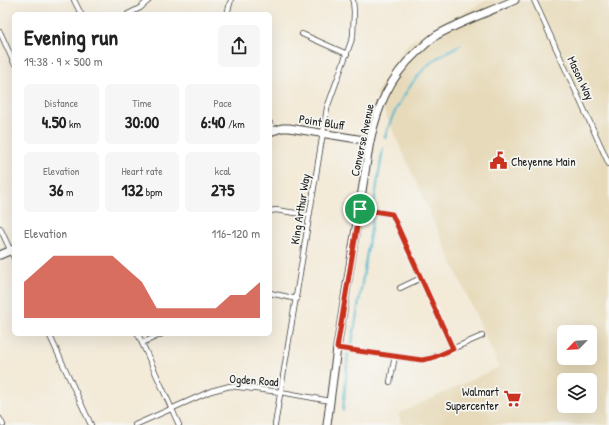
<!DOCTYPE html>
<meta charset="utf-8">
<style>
body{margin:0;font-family:"Patrick Hand",sans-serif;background:#f6f6f6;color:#222;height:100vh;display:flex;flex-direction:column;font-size:15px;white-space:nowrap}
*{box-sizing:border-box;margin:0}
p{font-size:13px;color:#767676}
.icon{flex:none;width:22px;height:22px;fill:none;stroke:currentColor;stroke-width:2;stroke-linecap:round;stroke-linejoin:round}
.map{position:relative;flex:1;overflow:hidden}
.details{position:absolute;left:12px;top:12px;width:260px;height:324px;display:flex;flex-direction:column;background:#fff;border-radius:6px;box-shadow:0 4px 16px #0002}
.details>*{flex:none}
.needle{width:26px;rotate:245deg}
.buttons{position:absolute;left:557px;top:325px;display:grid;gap:8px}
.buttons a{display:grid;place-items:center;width:40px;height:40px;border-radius:6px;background:#fff;box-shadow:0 4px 16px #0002;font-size:20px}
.pin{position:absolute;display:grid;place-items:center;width:34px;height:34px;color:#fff;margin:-17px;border:2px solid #fff;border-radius:50%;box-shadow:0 1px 4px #0007}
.round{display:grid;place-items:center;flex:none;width:42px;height:42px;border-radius:6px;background:#f6f6f6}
.overview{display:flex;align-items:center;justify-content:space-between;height:68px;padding:0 12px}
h1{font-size:22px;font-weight:700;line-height:30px}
.figures{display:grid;grid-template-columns:repeat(3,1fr);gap:6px;height:68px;padding:4px 12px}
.figures div{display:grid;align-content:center;border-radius:6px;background:#f6f6f6;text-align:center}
.figures b{font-size:17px;font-weight:700}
.figures small{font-size:11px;font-weight:400}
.figures p{font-size:11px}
.chart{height:112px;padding:8px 12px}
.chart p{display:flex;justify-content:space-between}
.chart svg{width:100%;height:72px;margin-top:4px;fill:#c8321e;opacity:.7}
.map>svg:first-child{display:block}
.built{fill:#e7daba;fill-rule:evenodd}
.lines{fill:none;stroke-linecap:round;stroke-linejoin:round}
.stream{stroke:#52b9d0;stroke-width:2}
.street-casing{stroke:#3c3b38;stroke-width:6}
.secondary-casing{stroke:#3c3b38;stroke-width:9}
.street{stroke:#fff;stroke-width:4.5}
.secondary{stroke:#fff;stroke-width:7}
.route-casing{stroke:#fff;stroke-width:8}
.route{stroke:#c8321e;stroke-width:5}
.labels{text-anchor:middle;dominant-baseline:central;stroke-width:3.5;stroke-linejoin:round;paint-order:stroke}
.street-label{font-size:12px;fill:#1c1c1c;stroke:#f6f6f2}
.poi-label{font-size:12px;fill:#1c1c1c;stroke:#f6f6f2;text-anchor:start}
</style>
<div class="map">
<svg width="609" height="425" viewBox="0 0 609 425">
<rect width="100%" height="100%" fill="#f6f6f2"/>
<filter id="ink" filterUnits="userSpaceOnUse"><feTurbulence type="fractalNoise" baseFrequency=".025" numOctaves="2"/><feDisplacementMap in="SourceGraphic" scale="8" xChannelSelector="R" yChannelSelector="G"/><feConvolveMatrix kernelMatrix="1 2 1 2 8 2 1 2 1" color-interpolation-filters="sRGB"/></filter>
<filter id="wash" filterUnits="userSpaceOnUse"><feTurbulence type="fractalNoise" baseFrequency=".012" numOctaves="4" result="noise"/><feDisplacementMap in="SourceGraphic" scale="16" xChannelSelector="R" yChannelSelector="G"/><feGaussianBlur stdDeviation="0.9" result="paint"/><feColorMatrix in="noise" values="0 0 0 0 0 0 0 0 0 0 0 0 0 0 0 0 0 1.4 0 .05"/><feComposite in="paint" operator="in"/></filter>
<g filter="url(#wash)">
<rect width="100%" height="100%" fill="#f3ead8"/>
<path class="built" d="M487,0h122v425h-206l-5,-11 101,-47 -123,-274 32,-50zM564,332h26v26h-26zM564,380h26v26h-26z"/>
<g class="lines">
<g class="stream">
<path d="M385,138c6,-24 24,-54 41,-71 9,-9 22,-16 34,-22"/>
<polyline points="374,204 383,148"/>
<polyline points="352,344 373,216"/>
<polyline points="343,411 348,354"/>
</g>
</g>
</g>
<g filter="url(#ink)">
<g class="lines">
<defs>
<g id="street">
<polyline points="74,0 81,14"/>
<polyline points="534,0 609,164"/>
<polyline points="128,14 140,8 149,0"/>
<polyline points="227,14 231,0"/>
<polyline points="0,32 14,63"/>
<polyline points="302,34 347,54"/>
<polyline points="270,123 273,131"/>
<polyline points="359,209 392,214 453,349"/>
<polyline points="270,211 276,210 309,215"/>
<polyline points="0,228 14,258"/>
<polyline points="400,288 421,278"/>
<polyline points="270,293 297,299"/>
<polyline points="49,334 91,425"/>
<polyline points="138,334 179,425"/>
<polyline points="142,343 162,334"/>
<polyline points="337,348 422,360 431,358 482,336"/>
<polyline points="390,382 395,356"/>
<polyline points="0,419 3,425"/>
<polyline points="135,425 211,391 230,386 281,392 330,401"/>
<polyline points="275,425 327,108 353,36 354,12 353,0"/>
</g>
<g id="secondary">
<polyline points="270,132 282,128 289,128 370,141"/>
<polyline points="0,255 14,249"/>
<path d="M327,425l10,-77 33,-207c8,-35 19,-63 46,-88 7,-6 13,-13 21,-18 25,-14 52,-23 78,-35"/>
</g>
</defs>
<use href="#street" class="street-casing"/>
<use href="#secondary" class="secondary-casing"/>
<use href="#street" class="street"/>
<use href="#secondary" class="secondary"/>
</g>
</g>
<g class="lines" filter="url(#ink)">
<defs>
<polygon id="route" points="360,209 392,214 453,349 432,358 422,360 337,348"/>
</defs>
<use href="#route" class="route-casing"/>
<use href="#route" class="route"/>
</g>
<defs>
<symbol id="civic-bare" viewBox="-9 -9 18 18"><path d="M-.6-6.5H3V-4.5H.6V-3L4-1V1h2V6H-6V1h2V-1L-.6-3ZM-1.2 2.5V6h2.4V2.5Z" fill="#c8321e" stroke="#f6f6f2" stroke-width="2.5" paint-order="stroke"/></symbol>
<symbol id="supermarket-bare" viewBox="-9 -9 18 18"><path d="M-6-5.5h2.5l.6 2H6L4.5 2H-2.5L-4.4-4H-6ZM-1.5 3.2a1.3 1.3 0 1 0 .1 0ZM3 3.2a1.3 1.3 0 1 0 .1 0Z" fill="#c8321e" stroke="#f6f6f2" stroke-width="2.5" paint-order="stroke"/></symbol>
</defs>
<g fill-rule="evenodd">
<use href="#civic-bare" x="486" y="148" width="25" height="25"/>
<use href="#supermarket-bare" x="500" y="386" width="25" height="25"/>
</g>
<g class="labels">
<g class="street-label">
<text transform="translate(581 78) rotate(65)">Mason Way</text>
<text transform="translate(322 122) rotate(9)">Point Bluff</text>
<text transform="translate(362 140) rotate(-78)">Converse Avenue</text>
<text transform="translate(300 209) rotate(-81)">King Arthur Way</text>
<text transform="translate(254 380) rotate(4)">Ogden Road</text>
</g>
<g class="poi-label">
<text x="511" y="161">Cheyenne Main</text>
<text x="499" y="391" text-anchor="end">Walmart<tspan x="499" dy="14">Supercenter</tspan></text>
</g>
</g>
</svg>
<div class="buttons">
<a><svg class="needle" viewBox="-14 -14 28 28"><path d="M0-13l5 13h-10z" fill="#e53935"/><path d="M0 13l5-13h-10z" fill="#767676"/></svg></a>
<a><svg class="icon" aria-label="layers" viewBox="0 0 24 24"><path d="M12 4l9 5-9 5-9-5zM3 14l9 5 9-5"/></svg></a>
</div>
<div class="pin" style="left:360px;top:209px;background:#1e9e55"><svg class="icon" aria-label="arrive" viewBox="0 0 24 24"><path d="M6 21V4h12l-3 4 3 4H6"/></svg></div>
<section class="details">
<div class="overview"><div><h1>Evening run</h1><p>19:38 · 9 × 500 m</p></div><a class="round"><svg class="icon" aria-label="share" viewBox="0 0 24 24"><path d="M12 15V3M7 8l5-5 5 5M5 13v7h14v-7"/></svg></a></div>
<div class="figures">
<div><p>Distance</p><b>4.50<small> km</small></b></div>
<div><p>Time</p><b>30:00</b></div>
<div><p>Pace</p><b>6:40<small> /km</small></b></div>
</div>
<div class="figures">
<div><p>Elevation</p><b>36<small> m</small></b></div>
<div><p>Heart rate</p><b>132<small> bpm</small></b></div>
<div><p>kcal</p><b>275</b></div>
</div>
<div class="chart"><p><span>Elevation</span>116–120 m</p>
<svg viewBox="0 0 160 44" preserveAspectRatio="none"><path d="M0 44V22L10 14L20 6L30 6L40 6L50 6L60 6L70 14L80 22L90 38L100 38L110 38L120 38L130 38L140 30L150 30L160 22V44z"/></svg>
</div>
</section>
</div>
